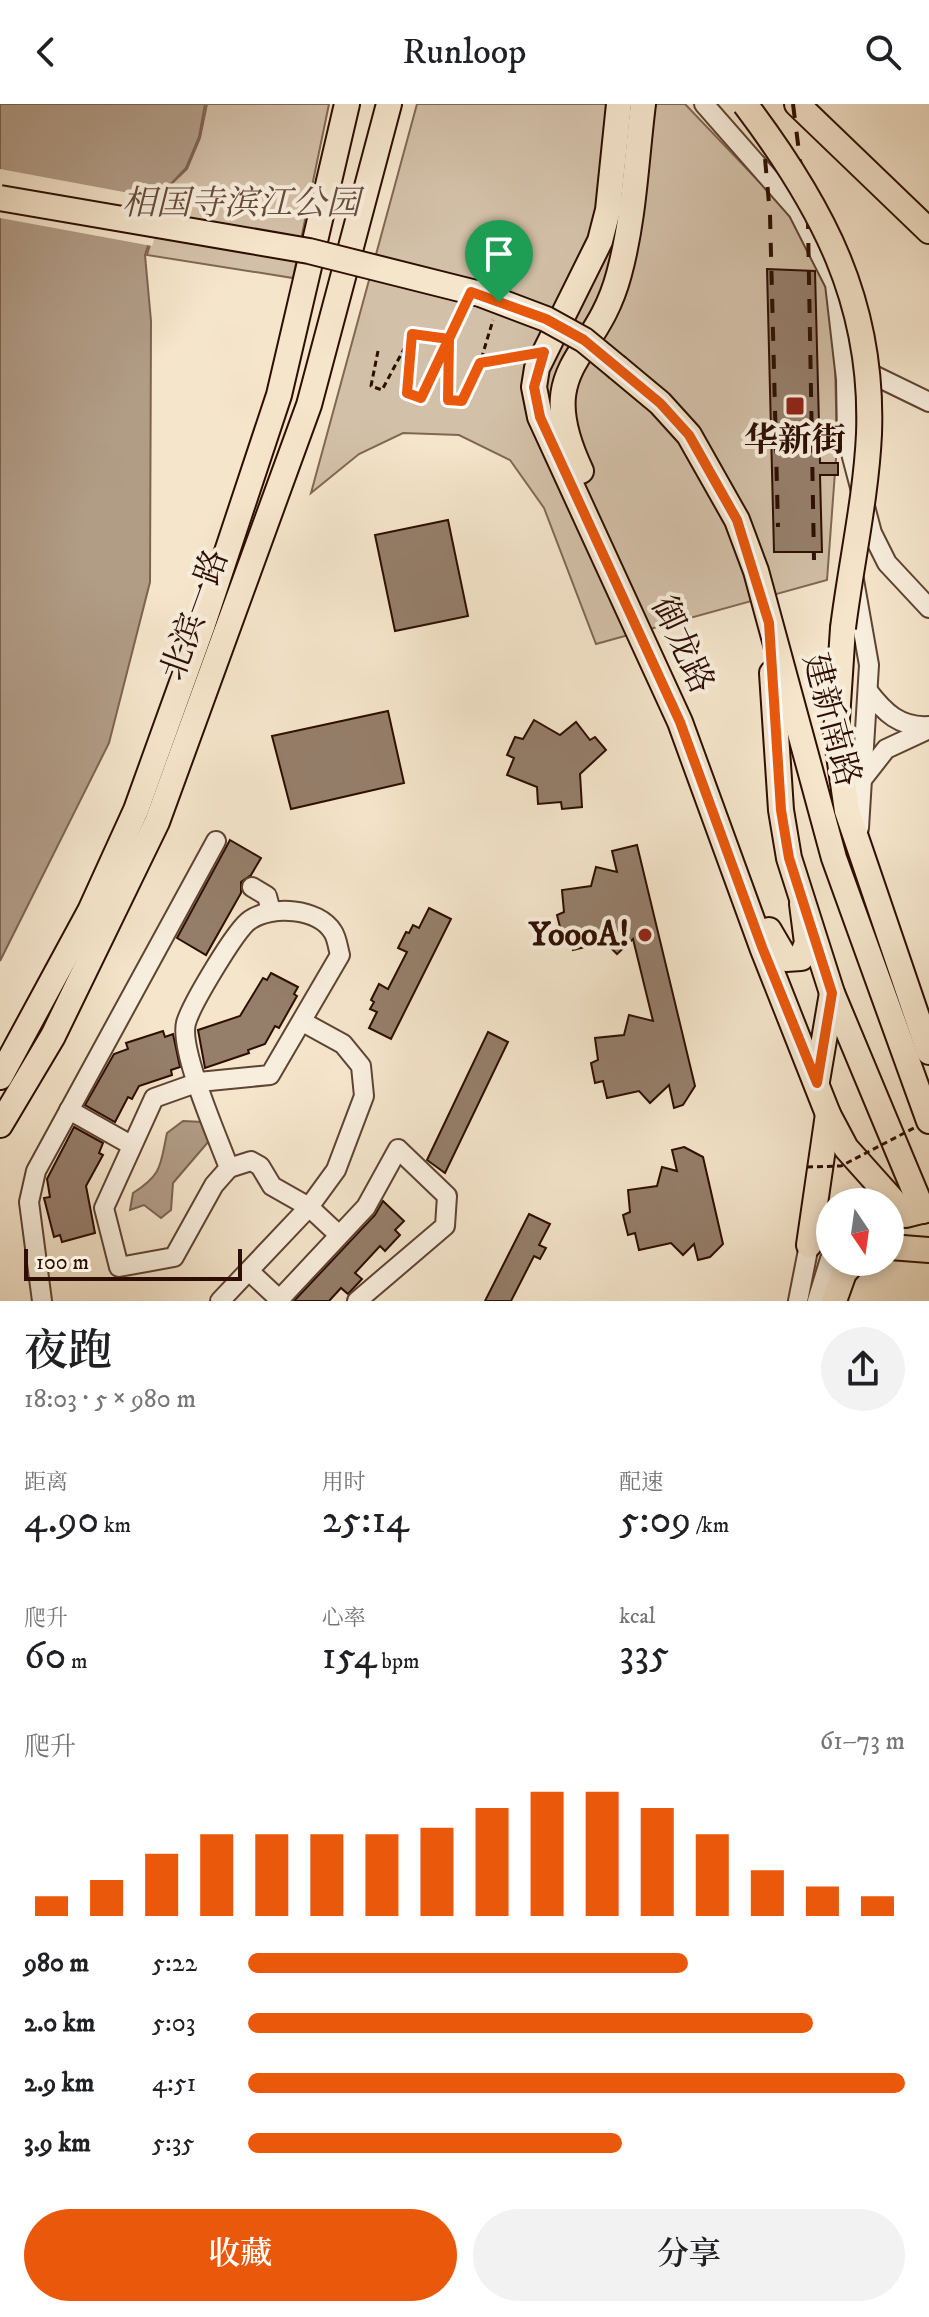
<!DOCTYPE html>
<html lang="zh">
<meta charset="utf-8">
<style>
body{margin:0;font-family:"IM FELL DW Pica","Noto Serif SC",serif;background:#f2f2f2;color:#202124;height:100vh;display:flex;flex-direction:column;font-size:30px;white-space:nowrap}
*{box-sizing:border-box;margin:0}
p{font-size:26px;color:#757577}
.icon{flex:none;width:44px;height:44px;fill:none;stroke:currentColor;stroke-width:2;stroke-linecap:round;stroke-linejoin:round}
.map{position:relative;height:1197px;overflow:hidden}
.drawer{display:flex;flex-direction:column;background:#fff;flex:1}
.drawer>*{flex:none}
.needle{width:52px;rotate:167deg}
.tools{position:absolute;left:816px;top:1084px;display:grid;gap:16px}
.tools a{display:grid;place-items:center;width:88px;height:88px;border-radius:50%;background:#fff;box-shadow:0 4px 12px #0003;font-size:40px}
.scale{position:absolute;left:24px;bottom:20px;width:218px;box-sizing:border-box;padding-left:8px;border:4px solid #2d0e00;border-top:0;font-size:22px;line-height:28px;white-space:nowrap;color:#2d0e00;-webkit-text-stroke:6px #f8eedd;paint-order:stroke}
.pin{position:absolute;display:grid;place-items:center;width:68px;height:68px;color:#fff;margin:-82px -34px;border-radius:50% 50% 50% 0;rotate:-45deg;box-shadow:0 0 8px #0007}
.pin .icon{rotate:45deg}
.round{display:grid;place-items:center;flex:none;width:84px;height:84px;border-radius:42px;background:#f2f2f2}
.summary{display:flex;align-items:center;justify-content:space-between;height:136px;padding:0 24px}
h1{font-size:44px;font-weight:600;line-height:60px}
.metrics{display:grid;grid-template-columns:repeat(3,1fr);gap:12px;height:136px;padding:8px 24px}
.metrics div{display:grid;align-content:center}
.metrics b{font-size:40px;font-weight:600}
.metrics small{font-size:22px;font-weight:400}
.metrics p{font-size:22px}
.chart{height:224px;padding:16px 24px}
.chart p{display:flex;justify-content:space-between}
.chart svg{width:100%;height:144px;margin-top:8px;stroke:#ea580c;stroke-width:6}
.primary-button{display:flex;gap:16px;margin-top:auto;padding:16px 24px}
.primary-button a{flex:1;height:92px;border-radius:48px;background:#ea580c;color:#fff;font-size:32px;font-weight:600;line-height:92px;text-align:center}
.primary-button a+a{background:#f2f2f2;color:#202124}
ul{padding:0 24px;list-style:none;font-size:26px}
li{display:grid;grid-template-columns:128px 96px 1fr;align-items:center;height:60px}
li i{height:20px;border-radius:10px;background:#ea580c}
header{display:flex;justify-content:space-between;align-items:center;height:104px;padding:0 24px;background:#fff;font-size:36px;font-weight:600}
.map>svg:first-child{display:block}
.green{fill:#d3c0a8;stroke:#806754;stroke-width:2}
.water{fill:#b19c86;stroke:#7c6350;stroke-width:2}
.pier{fill:#f5e5cb}
.building{fill:#957e6a;stroke:#2d0e00;stroke-width:2}
.lines{fill:none;stroke-linecap:round;stroke-linejoin:round}
.minor-casing{stroke:#5f4433;stroke-width:22}
.major-casing{stroke:#2d0e00;stroke-width:28}
.path{stroke:#2d0e00;stroke-width:3;stroke-dasharray:6 4;stroke-linecap:butt}
.minor{stroke:#f8eedd;stroke-width:18}
.major{stroke:#f5e5cb;stroke-width:24}
.rail{stroke:#2d0e00;stroke-width:4;stroke-dasharray:14 14;stroke-linecap:butt}
.major-bridge-casing{stroke:#2d0e00;stroke-width:28;stroke-linecap:butt}
.path-bridge{stroke:#2d0e00;stroke-width:3;stroke-dasharray:6 4;stroke-linecap:butt}
.major-bridge{stroke:#f5e5cb;stroke-width:24}
.route-casing{stroke:#fff;stroke-width:16}
.route{stroke:#ea580c;stroke-width:10}
.poi-dot{fill:#8f2418;stroke:#f8eedd;stroke-width:3}
.labels{text-anchor:middle;dominant-baseline:central;stroke-width:8;stroke-linejoin:round;paint-order:stroke}
.park-label{font-size:34px;font-style:italic;fill:#674c3b;stroke:#f8eedd}
.poi-label{font-size:34px;font-weight:bold;fill:#2d0e00;stroke:#f8eedd}
.street-label{font-size:34px;fill:#2d0e00;stroke:#f8eedd}
</style>
<header><svg class="icon" aria-label="back" viewBox="0 0 24 24"><path d="M15 5l-7 7 7 7"/></svg>Runloop<svg class="icon" aria-label="search" viewBox="0 0 24 24"><circle cx="10" cy="10" r="6"/><path d="M15 15l6 6"/></svg></header>
<div class="map">
<svg width="929" height="1197" viewBox="0 0 929 1197">
<rect width="100%" height="100%" fill="#f5e5cb"/>
<filter id="stains"><feTurbulence type="fractalNoise" baseFrequency=".0025" numOctaves="4"/><feColorMatrix values="0 0 0 0 .2 0 0 0 0 .09 0 0 0 0 .02 0 0 0 .5 -.17"/></filter>
<radialGradient id="worn" r=".72"><stop offset=".6" stop-color="#630" stop-opacity="0"/><stop offset="1" stop-color="#630" stop-opacity=".3"/></radialGradient>
<g class="green">
<polygon points="207,0 329,0 293,174 147,151 166,85 187,65 200,34"/>
<polygon points="417,0 685,0 789,109 826,178 835,260 837,341 827,476 596,540 544,404 510,356 459,331 403,329 359,350 311,389"/>
</g>
<g class="water">
<polygon points="0,0 205,0 199,33 186,64 166,85 145,151 151,217 150,478 109,639 0,857"/>
<path d="M183,1017l20,1 6,19 -36,42 -2,27 -10,8 -17,-13 -14,5 3,-17c30,-19 27,-28 34,-60z"/>
</g>
<polygon class="pier" points="0,65 167,96 152,142 0,114"/>
<g class="building">
<polygon points="767,165 815,167 820,359 838,359 838,371 820,371 822,448 774,448"/>
<polygon points="448,416 468,512 395,527 375,431"/>
<polygon points="388,607 404,679 291,705 272,632"/>
<polygon points="534,616 560,631 576,618 590,636 595,633 606,646 580,670 582,703 562,705 561,698 538,700 537,683 507,671 514,654 507,651 515,633 523,635"/>
<polygon points="230,736 261,754 251,771 241,778 241,789 206,851 177,834"/>
<polygon points="637,741 695,982 683,1001 674,1004 669,981 650,999 639,987 607,994 603,977 595,979 591,959 598,956 595,934 624,931 629,911 653,917 633,835 617,850 605,838 573,846 569,829 562,831 557,811 564,808 562,786 591,782 596,763 617,768 612,747"/>
<polygon points="429,804 451,815 391,935 369,924 377,908 370,905 374,898 371,896 379,880 388,885 407,848 398,844 406,828 409,829 413,821 419,824"/>
<polygon points="271,869 298,883 294,890 297,892 279,924 275,922 265,940 248,946 249,949 205,964 198,926 240,912 263,874 267,876"/>
<polygon points="163,927 165,933 173,930 180,963 171,966 172,971 139,982 132,995 128,993 115,1018 85,1001 114,950 128,945 126,939"/>
<polygon points="488,928 508,938 445,1069 427,1056"/>
<polygon points="74,1023 103,1039 99,1049 103,1051 86,1082 95,1129 62,1138 60,1131 54,1133 44,1094 50,1093 47,1075"/>
<polygon points="684,1043 703,1053 723,1140 710,1153 698,1156 694,1140 683,1151 671,1139 639,1146 635,1129 628,1131 623,1111 630,1108 628,1086 657,1082 662,1063 677,1067 672,1046"/>
<polygon points="383,1097 404,1117 395,1126 400,1131 385,1147 380,1142 355,1169 362,1175 348,1190 341,1184 329,1197 294,1197 375,1111"/>
<polygon points="529,1110 550,1120 539,1141 546,1144 540,1155 534,1152 511,1197 485,1197"/>
</g>
<g class="lines">
<defs>
<g id="minor">
<polyline points="704,0 798,107 835,180 846,275 847,334 872,429 887,459 929,504"/>
<polyline points="857,263 929,298"/>
<polyline points="854,476 869,561 859,724"/>
<path d="M868,587c16,21 32,37 61,35"/>
<polyline points="861,677 886,645 929,625"/>
<polyline points="252,783 267,792 271,807"/>
<path d="M199,978l71,-7 70,-120c-2,-7 -3,-17 -7,-23 -15,-24 -61,-27 -83,-12 -14,9 -59,85 -64,103 -7,27 32,115 43,145l-15,17 -40,72 -55,10 -15,-59 50,-110 45,-16"/>
<polyline points="69,1006 131,1041"/>
<polyline points="229,1064 251,1057 260,1062 272,1082 309,1103 339,1131"/>
<polyline points="250,1168 279,1195"/>
<polyline points="42,1197 29,1098 36,1067 216,737"/>
<polyline points="220,1197 309,1103 336,1066 364,992 361,962 343,940 303,918"/>
<polyline points="278,1197 366,1103 398,1045 447,1092 445,1122 357,1197"/>
<polyline points="798,1197 809,1141 830,1125"/>
<polyline points="817,1197 830,1155"/>
</g>
<g id="major">
<polyline points="619,0 608,106 600,137 537,264 534,283 540,313 680,618 762,843 828,1010 846,1044 906,1111 929,1105"/>
<polyline points="797,0 929,127"/>
<polyline points="618,264 660,299 689,331 737,416 756,467 834,754 929,1017"/>
<path d="M581,367c-50,-106 15,-109 38,-197 15,-55 17,-114 24,-170"/>
<polyline points="843,524 836,630 847,707 929,948"/>
<polyline points="772,569 781,706 789,754 832,889 923,1107"/>
<polyline points="769,826 786,855 801,854 807,839 802,800"/>
<polyline points="0,973 90,807 136,706 202,523 279,291 347,0"/>
<polyline points="817,977 832,889"/>
<polyline points="0,1021 53,932 157,718 309,301 389,0"/>
<polyline points="809,1141 828,1010"/>
<polyline points="890,1143 929,1146"/>
<polyline points="834,1197 844,1169 854,1158"/>
</g>
</defs>
<use href="#minor" class="minor-casing"/>
<use href="#major" class="major-casing"/>
<g class="path">
<polyline points="412,233 407,289 421,294 463,205"/>
<polyline points="378,247 371,282 382,286 412,230 449,235 448,296 462,297 480,259 493,216"/>
<polyline points="480,259 520,252"/>
</g>
<use href="#minor" class="minor"/>
<use href="#major" class="major"/>
<g class="rail">
<polyline points="756,0 763,32 770,111 778,423"/>
<polyline points="793,0 808,120 814,456"/>
</g>
<defs>
<g id="major-bridge">
<path d="M745,0c77,102 129,198 124,330 -3,64 -18,130 -26,194"/>
<polyline points="0,94 309,147 480,190 546,215 584,236 618,264"/>
</g>
</defs>
<use href="#major-bridge" class="major-bridge-casing"/>
<polyline class="path-bridge" points="807,1063 841,1062 914,1024"/>
<use href="#major-bridge" class="major-bridge"/>
</g>
<g class="lines">
<defs>
<polyline id="route" points="499,198 471,188 421,294 407,289 412,230 449,235 448,296 462,297 480,259 544,248 534,283 540,313 680,618 762,843 817,979 832,889 789,754 781,706 769,519 737,416 689,331 660,299 584,236 546,215 499,198"/>
</defs>
<use href="#route" class="route-casing"/>
<use href="#route" class="route"/>
</g>
<g class="poi-dot">
<rect x="785" y="292" width="20" height="20" rx="4"/>
<circle cx="645" cy="831" r="8"/>
</g>
<g class="labels">
<g class="park-label">
<text x="241" y="100">相国寺滨江公园</text>
</g>
<g class="poi-label">
<text x="795" y="337">华新街</text>
<text x="629" y="831" text-anchor="end">YoooA!</text>
</g>
<g class="street-label">
<text transform="translate(195 511) rotate(-70)">北滨一路</text>
<text transform="translate(682 541) rotate(65)">御龙路</text>
<text transform="translate(831 616) rotate(75)">建新南路</text>
</g>
</g>
<rect width="100%" height="100%" filter="url(#stains)"/>
<rect width="100%" height="100%" fill="url(#worn)"/>
</svg>
<div class="tools">
<a><svg class="needle" viewBox="-14 -14 28 28"><path d="M0-13l5 13h-10z" fill="#e53935"/><path d="M0 13l5-13h-10z" fill="#757577"/></svg></a>
</div>
<div class="scale">100 m</div>
<div class="pin" style="left:499px;top:198px;background:#1e9e55"><svg class="icon" aria-label="arrive" viewBox="0 0 24 24"><path d="M6 21V4h12l-3 4 3 4H6"/></svg></div>
</div>
<section class="drawer">
<div class="summary"><div><h1>夜跑</h1><p>18:03 · 5 × 980 m</p></div><a class="round"><svg class="icon" aria-label="share" viewBox="0 0 24 24"><path d="M12 15V3M7 8l5-5 5 5M5 13v7h14v-7"/></svg></a></div>
<div class="metrics">
<div><p>距离</p><b>4.90<small> km</small></b></div>
<div><p>用时</p><b>25:14</b></div>
<div><p>配速</p><b>5:09<small> /km</small></b></div>
</div>
<div class="metrics">
<div><p>爬升</p><b>60<small> m</small></b></div>
<div><p>心率</p><b>154<small> bpm</small></b></div>
<div><p>kcal</p><b>335</b></div>
</div>
<div class="chart"><p><span>爬升</span>61–73 m</p>
<svg viewBox="0 0 160 44" preserveAspectRatio="none"><path d="M5 44V38M15 44V33M25 44V25M35 44V19M45 44V19M55 44V19M65 44V19M75 44V17M85 44V11M95 44V6M105 44V6M115 44V11M125 44V19M135 44V30M145 44V35M155 44V38"/></svg>
</div>
<ul>
<li><b>980 m</b>5:22<i style="width:67%"></i></li>
<li><b>2.0 km</b>5:03<i style="width:86%"></i></li>
<li><b>2.9 km</b>4:51<i style="width:100%"></i></li>
<li><b>3.9 km</b>5:35<i style="width:57%"></i></li>
</ul>
<div class="primary-button"><a>收藏</a><a>分享</a></div>
</section>
